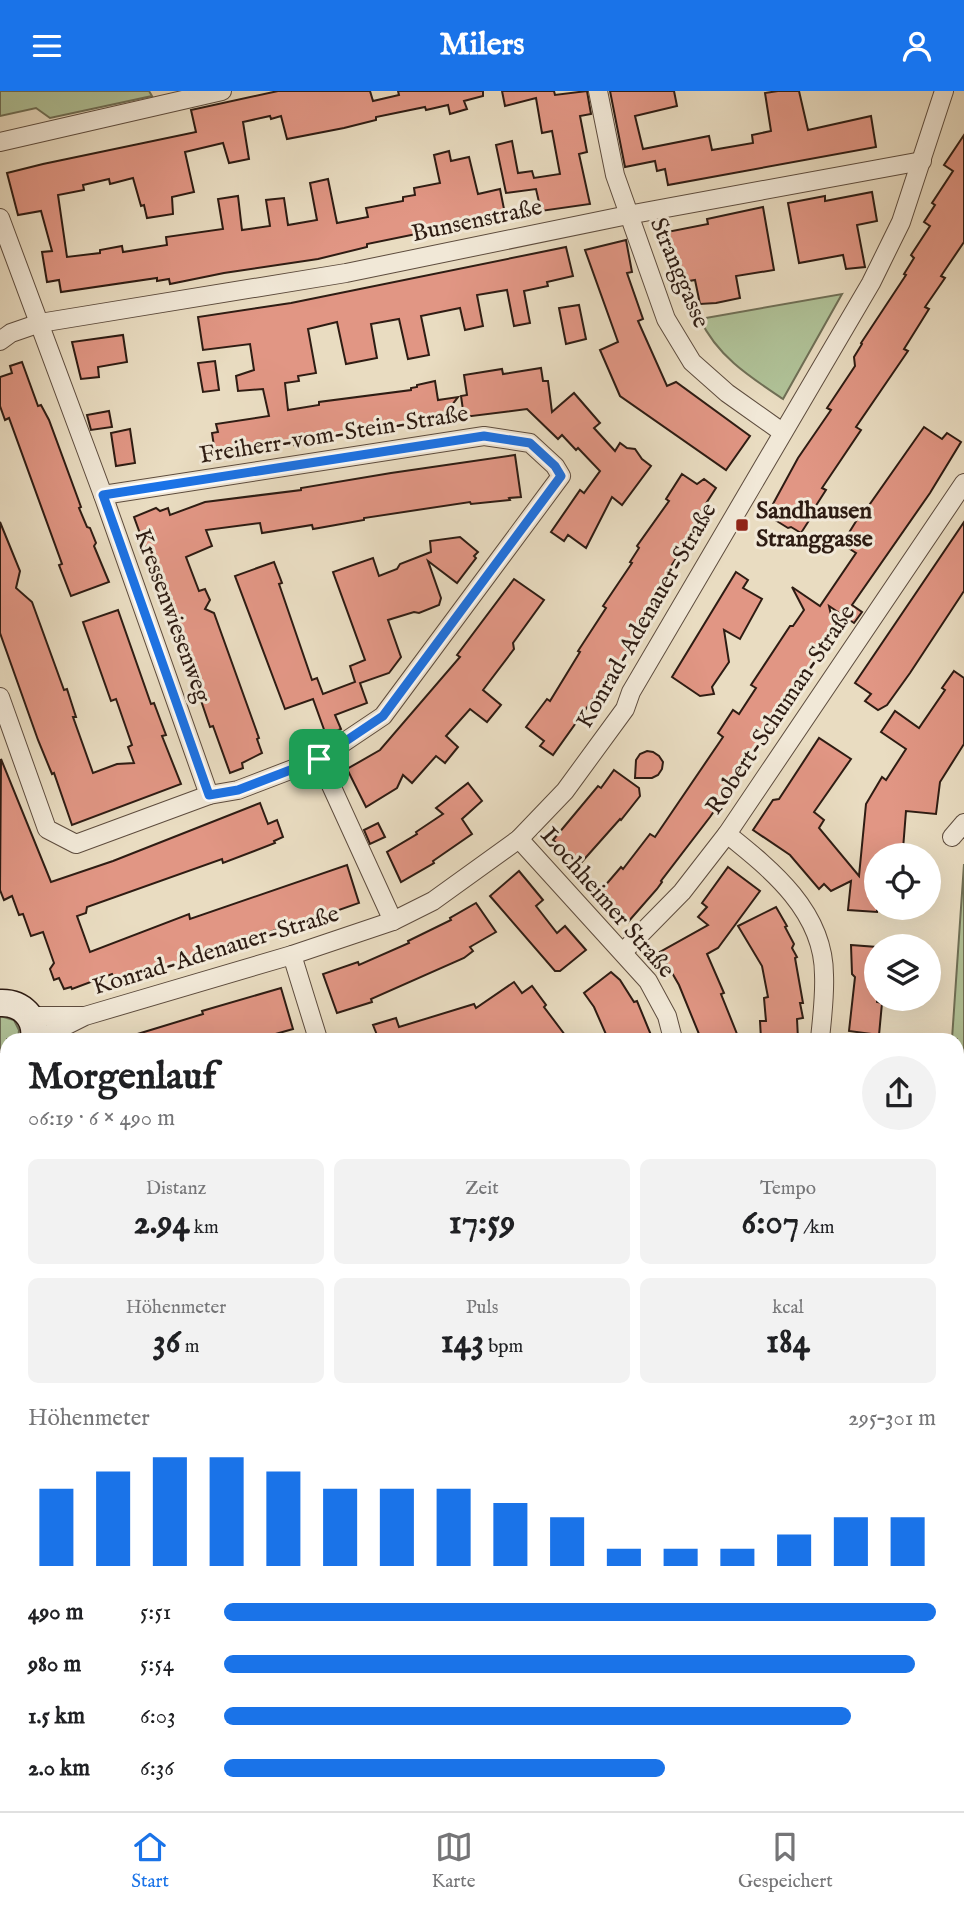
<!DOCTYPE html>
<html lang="de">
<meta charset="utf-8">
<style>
body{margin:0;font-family:"IM FELL English",serif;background:#f2f2f2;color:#202124;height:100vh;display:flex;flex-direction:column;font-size:26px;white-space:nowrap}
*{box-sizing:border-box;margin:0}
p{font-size:23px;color:#757577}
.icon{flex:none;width:38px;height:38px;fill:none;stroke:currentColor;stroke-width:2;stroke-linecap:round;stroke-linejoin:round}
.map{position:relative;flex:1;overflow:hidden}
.details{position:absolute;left:0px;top:942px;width:964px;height:779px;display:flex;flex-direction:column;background:#fff;border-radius:21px 21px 0 0;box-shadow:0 7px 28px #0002}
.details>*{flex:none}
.buttons{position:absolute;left:864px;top:752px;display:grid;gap:14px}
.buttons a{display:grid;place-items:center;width:77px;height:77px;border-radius:50%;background:#fff;box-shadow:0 7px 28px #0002;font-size:35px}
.pin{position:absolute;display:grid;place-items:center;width:60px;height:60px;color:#fff;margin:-30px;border-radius:14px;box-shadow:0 4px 10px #0006}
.round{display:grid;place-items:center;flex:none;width:74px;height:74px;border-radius:37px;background:#f2f2f2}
.overview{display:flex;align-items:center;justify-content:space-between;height:119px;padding:0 28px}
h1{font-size:38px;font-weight:700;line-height:52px}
.figures{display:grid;grid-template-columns:repeat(3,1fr);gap:10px;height:119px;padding:7px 28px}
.figures div{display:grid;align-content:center;border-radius:10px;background:#f2f2f2;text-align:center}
.figures b{font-size:35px;font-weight:700}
.figures small{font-size:19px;font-weight:400}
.figures p{font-size:19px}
.chart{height:196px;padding:14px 28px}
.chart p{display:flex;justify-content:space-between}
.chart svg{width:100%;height:126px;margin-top:7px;stroke:#1a73e8;stroke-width:6}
ul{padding:0 28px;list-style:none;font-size:23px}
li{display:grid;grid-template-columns:112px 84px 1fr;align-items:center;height:52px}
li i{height:18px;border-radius:9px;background:#1a73e8}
header{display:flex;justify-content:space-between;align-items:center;height:91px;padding:0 28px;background:#1a73e8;color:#fff;font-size:32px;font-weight:700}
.tabs{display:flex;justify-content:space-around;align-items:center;height:98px;border-top:2px solid #e0e0e0;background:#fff;font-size:19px;color:#757577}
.tabs a{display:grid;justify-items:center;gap:4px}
.tabs .selected{color:#1a73e8}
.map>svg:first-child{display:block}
.green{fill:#b0c298;stroke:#6f6f56;stroke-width:2}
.building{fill:#e19684;stroke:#2e1c13;stroke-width:2}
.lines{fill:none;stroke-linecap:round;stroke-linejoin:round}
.street-casing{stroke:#5d4c3e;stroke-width:20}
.secondary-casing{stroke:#2e1c13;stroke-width:29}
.street{stroke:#f1e8d7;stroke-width:18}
.secondary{stroke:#f1e8d7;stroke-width:26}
.route-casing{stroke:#fff;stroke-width:14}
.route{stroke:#1a73e8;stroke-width:9}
.poi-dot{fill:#8f2418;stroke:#f1e8d7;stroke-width:2.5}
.labels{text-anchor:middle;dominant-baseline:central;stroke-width:6;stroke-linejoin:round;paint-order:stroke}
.street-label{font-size:24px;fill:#2e1c13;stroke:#f1e8d7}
.poi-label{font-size:24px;font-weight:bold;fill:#2e1c13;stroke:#f1e8d7;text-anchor:start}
</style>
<header><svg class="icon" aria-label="menu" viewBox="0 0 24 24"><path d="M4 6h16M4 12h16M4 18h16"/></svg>Milers<svg class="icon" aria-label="person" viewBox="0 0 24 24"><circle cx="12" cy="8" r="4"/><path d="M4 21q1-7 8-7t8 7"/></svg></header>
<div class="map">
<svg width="964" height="1720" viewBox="0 0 964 1720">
<rect width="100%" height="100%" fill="#e9dcc1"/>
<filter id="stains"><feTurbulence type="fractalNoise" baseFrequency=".00286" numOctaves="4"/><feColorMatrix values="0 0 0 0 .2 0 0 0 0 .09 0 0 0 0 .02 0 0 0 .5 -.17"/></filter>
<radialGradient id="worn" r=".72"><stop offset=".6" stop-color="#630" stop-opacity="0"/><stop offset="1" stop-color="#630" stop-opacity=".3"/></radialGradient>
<g class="green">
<polygon points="0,0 149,0 152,5 50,27 36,17 0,25"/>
<path d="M842,203l-59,105c-33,-22 -66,-43 -83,-80z"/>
<polygon points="964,773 964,1419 957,1413 957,948 952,948"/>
<polygon points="0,925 14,929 19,939 18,948 7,948 7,959 0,959"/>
<polygon points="964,1516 964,1585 957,1587 957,1519"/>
</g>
<g class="building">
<polygon points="278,0 370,0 373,10 399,4 398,0 483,0 483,5 464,10 467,18 450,23 448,14 426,19 425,16 376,26 376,29 344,37 287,48 281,25 271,28 270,25 243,31 249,68 229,72 223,52 185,61 194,101 172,106 173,123 147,127 144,114 141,115 133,87 110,93 109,88 83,94 84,99 58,104 67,166 100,162 100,159 122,155 123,161 167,154 166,146 223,138 218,108 238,105 242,139 270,135 266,109 284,107 288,134 317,129 310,92 328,88 337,132 368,126 366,117 403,110 403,106 415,104 414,97 440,92 434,64 449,60 451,70 469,66 478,103 500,98 506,128 471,136 470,132 367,153 367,156 318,168 224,182 170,193 169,188 157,190 157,187 61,201 59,189 47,191 42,161 52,160 41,120 18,124 7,82 43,73 196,41 191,19"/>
<polygon points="502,0 554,0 555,4 587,0 591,23 580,25 587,61 579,63 590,113 541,120 536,98 506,102 496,54 512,50 518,82 532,80 534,87 560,83 552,40 542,42 536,7 505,15"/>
<polygon points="610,0 674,0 677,15 635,25 643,58 709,45 712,59 753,52 752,44 771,40 765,2 778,0 799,0 808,39 871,25 876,56 668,94 665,78 657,80 655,70 625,76"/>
<polygon points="964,44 964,151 941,185 945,187 925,216 929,218 904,258 908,260 856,336 861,339 822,397 826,399 808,427 810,428 801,442 791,436 788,437 767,424 798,367 831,319 827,317 855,275 854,266 862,253 861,252 906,184 904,183 914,167 911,164 930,135 924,131 935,114 932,112 953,80 944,74"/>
<polygon points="872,101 877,130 857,134 865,176 846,178 843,164 799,172 788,112 825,105 825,110"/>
<polygon points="763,116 774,179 736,185 740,207 716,212 700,213 695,189 672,193 662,142 708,133 707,128"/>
<polygon points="626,149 632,181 627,182 643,228 638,230 667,295 676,291 750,345 726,379 620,305 600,259 618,251 585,159"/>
<polygon points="566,156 573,185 547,191 548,195 524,200 530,232 514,235 507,199 477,204 483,235 465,239 460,217 421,225 429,264 408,268 399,228 371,233 377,267 346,273 337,231 308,238 316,282 298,285 299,290 285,292 288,319 319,314 319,311 411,299 411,297 417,296 417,294 435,290 438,309 458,306 438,332 379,340 379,336 294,354 293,352 215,362 212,342 218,341 216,333 269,325 263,298 238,300 236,285 254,279 250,253 203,259 198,226 291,212"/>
<polygon points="579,214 586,248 566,253 559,217"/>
<polygon points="123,244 127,271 98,276 99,286 81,288 72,251"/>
<polygon points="215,270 219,299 203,301 198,272"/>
<polygon points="22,271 38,315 41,314 49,329 81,416 79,417 87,436 90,437 96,452 94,455 109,491 71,505 59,474 62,473 9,327 5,329 0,315 0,286 12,282 10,275"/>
<polygon points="541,277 543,290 548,290 552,321 574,302 600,332 594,337 615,360 620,352 627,357 635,358 642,368 651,375 622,414 612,406 586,457 568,444 564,450 551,441 580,399 584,402 600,380 578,357 576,359 562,344 558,348 527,318 464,326 461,305 467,304 464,284 502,278 503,283"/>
<polygon points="109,320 112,336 91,339 87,324"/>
<polygon points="924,336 942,348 947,342 961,351 930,402 852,514 862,521 854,532 829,515 835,542 825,555 822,556 809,576 812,578 710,726 661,790 662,791 657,798 628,831 597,804 621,776 623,778 650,743 655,746 723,646 718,642 733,619 739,623 756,597 751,594 790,535 793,535 804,519 792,496 820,515 856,462 842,453 863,419 865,420"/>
<polygon points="130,338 135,372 116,375 111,342"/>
<polygon points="515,364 521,406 509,407 510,409 471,413 470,411 364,427 364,429 313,438 312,434 262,442 260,432 206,439 212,455 186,466 199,500 205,498 210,509 205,518 214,522 259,647 257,648 262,662 242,672 243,677 230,682 213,635 210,636 174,530 162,503 134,426 156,417 160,420 168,417 170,424 205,411 301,399 301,397 391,382"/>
<polygon points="682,383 697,393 704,388 716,397 696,428 699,430 675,465 677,466 653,503 656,505 633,541 636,542 625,563 553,664 540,655 544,650 526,636 547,608 550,610 580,561 578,560 606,517 603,515 632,472 630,471 639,457 637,455 669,410 666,408"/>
<polygon points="0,431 20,480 16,497 32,511 64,599 67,598 76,626 73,626 93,682 117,673 134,672 128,656 132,654 116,608 111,610 83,531 118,519 151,613 154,612 166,644 162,645 181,693 72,734 54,682 52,683 38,649 0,542"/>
<polygon points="964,431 964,500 910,582 887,614 878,619 865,610 871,603 855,592"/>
<polygon points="460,446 478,461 474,465 476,467 457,492 428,470 441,507 439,514 419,522 414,521 388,529 401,566 389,582 360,592 367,612 335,624 341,638 326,644 313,608 285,618 235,485 274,471 282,492 279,493 312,589 317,587 323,603 355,591 350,575 365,569 333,481 373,467 379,485 397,478 400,473 431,461 430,450"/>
<polygon points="736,481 748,489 743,497 762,508 740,548 724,539 729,571 712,596 714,603 700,605 672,586"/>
<polygon points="514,488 544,509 513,552 514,558 483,599 501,614 487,631 470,618 446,645 458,656 445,672 436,665 412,692 403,684 397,697 366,716 347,678 380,659 460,566 457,564"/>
<polygon points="954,580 964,587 964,653 940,691 936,723 906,720 903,758 901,757 900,765 877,765 877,821 848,819 851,790 831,800 824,793 819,798 790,764 753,739 773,709 779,708 819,647 851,668 814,721 824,729 819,737 859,785 866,713 882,686 886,689 906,658 881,641 895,620 919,637 945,599 942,597"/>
<polygon points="647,660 653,661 659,665 663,671 662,678 658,684 652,687 635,687 636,669 640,663"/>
<polygon points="1,668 51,791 113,770 260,712 268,733 277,729 283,746 274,750 275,752 223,772 222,768 87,816 86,822 77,825 90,861 189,823 190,828 347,774 359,812 319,826 318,823 214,862 213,858 165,877 163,872 115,889 112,883 72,898 71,896 64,898 59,887 54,889 50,878 54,872 43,841 31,845 23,823 19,824 12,805 4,809 0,799"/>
<polygon points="614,679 639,697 640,705 621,729 620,728 580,773 553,749 598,695 601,697"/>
<polygon points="468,692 482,710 462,728 472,743 433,770 434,772 401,791 387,761 417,743 416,741 443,723 436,717"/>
<polygon points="378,732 385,746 370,753 364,739"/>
<polygon points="728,776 760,800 718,857 707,863 724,902 721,903 739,948 701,948 679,894 660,861 708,834 698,826 707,816 702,812"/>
<polygon points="519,780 543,809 536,815 557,842 565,835 586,859 560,880 555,880 490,805"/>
<polygon points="476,812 496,841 470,856 473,860 464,867 371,908 372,911 337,922 323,883 358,871 359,874 409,852 408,850 451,829 450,827"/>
<polygon points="776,816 787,835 785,836 794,853 792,857 797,866 795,867 803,912 800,912 803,927 797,928 798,948 761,948 760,930 766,930 764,907 768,906 762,875 738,835"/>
<polygon points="851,854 877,856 877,911 882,912 879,944 849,940 855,886 852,883"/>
<polygon points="611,881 620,889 634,911 637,910 651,944 649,944 650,948 608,948 594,916 584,902"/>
<polygon points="514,891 522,902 532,895 546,914 544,916 568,948 370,948 377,944 373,934 396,927 399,936 474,913 476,917"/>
<polygon points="281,897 293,938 258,948 257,944 243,948 132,948 131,945 203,923 202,920"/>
</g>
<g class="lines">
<defs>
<g id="street">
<polyline points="598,0 615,84 666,228 692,271 727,302 782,341"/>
<polyline points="0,51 222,0"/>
<polyline points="0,127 103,404 209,704"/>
<polyline points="0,250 11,242 40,232 346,182 628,124 922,70"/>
<polyline points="103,404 484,345 530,352 555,375 561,385 383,625 319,668 393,830"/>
<polyline points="0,606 47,738 76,753 209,704 238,699 319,668"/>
<path d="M727,743c45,36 97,78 97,141 1,21 -2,43 -4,64"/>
<polyline points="952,746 964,732"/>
<polyline points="519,748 648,890 667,925 673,948"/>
<polyline points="623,861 682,801 727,743 964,392"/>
<polyline points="292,864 318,948"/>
<polyline points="30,925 82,925"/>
<polyline points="39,948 85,925 292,864 393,830 433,810 519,748 565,700 625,618 631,601 871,192 901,131 944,0"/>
</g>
<g id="secondary">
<path d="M0,912c22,-1 37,15 34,36"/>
<polyline points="0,975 7,997"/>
<polyline points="62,1713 62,1720"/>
</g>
</defs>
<use href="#street" class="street-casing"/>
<use href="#secondary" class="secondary-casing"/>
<use href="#street" class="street"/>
<use href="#secondary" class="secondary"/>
</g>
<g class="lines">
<defs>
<polygon id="route" points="484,345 530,352 555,375 561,385 383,625 319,668 238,699 209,704 103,404"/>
</defs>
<use href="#route" class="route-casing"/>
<use href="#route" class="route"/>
</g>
<rect class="poi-dot" x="735" y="427" width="14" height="14" rx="3.5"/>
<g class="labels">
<g class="street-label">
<text transform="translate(477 130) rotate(-12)">Bunsenstraße</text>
<text transform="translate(679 182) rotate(67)">Stranggasse</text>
<text transform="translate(334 344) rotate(-9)">Freiherr-vom-Stein-Straße</text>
<text transform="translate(172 525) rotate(70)">Kressenwiesenweg</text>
<text transform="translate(647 525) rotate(-60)">Konrad-Adenauer-Straße</text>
<text transform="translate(781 619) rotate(-56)">Robert-Schuman-Straße</text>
<text transform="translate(607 812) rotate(49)">Lochheimer Straße</text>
<text transform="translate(216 860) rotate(-17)">Konrad-Adenauer-Straße</text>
</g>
<g class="poi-label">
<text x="756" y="420">Sandhausen<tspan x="756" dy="28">Stranggasse</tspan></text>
</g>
</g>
<rect width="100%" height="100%" filter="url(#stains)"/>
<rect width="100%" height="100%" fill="url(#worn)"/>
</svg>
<div class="buttons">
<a><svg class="icon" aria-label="locate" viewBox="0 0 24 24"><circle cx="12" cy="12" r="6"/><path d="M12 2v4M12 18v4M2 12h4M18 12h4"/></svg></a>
<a><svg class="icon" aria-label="layers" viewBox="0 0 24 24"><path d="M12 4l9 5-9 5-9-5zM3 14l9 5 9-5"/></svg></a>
</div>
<div class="pin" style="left:319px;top:668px;background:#1e9e55"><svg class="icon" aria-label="arrive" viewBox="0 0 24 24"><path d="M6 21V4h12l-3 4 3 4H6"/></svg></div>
<section class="details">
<div class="overview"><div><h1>Morgenlauf</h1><p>06:19 · 6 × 490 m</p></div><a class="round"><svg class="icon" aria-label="share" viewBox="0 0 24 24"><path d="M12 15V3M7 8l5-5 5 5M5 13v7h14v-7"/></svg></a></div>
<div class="figures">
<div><p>Distanz</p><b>2.94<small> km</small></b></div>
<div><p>Zeit</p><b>17:59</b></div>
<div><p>Tempo</p><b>6:07<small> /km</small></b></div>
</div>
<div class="figures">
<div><p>Höhenmeter</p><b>36<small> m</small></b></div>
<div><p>Puls</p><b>143<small> bpm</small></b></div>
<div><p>kcal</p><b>184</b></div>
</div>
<div class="chart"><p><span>Höhenmeter</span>295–301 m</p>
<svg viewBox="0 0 160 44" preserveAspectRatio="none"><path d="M5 44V17M15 44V11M25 44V6M35 44V6M45 44V11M55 44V17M65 44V17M75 44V17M85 44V22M95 44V27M105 44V38M115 44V38M125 44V38M135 44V33M145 44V27M155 44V27"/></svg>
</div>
<ul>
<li><b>490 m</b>5:51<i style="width:100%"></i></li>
<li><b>980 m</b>5:54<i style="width:97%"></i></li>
<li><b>1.5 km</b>6:03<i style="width:88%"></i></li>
<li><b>2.0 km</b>6:36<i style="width:62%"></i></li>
</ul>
</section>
</div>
<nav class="tabs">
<a class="selected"><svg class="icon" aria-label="home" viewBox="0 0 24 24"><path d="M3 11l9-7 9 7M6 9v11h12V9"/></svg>Start</a>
<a><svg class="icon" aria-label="map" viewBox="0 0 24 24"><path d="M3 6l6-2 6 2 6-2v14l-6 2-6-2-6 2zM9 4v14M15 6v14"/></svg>Karte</a>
<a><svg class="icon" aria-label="saved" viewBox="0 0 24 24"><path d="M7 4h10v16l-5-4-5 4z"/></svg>Gespeichert</a>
</nav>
